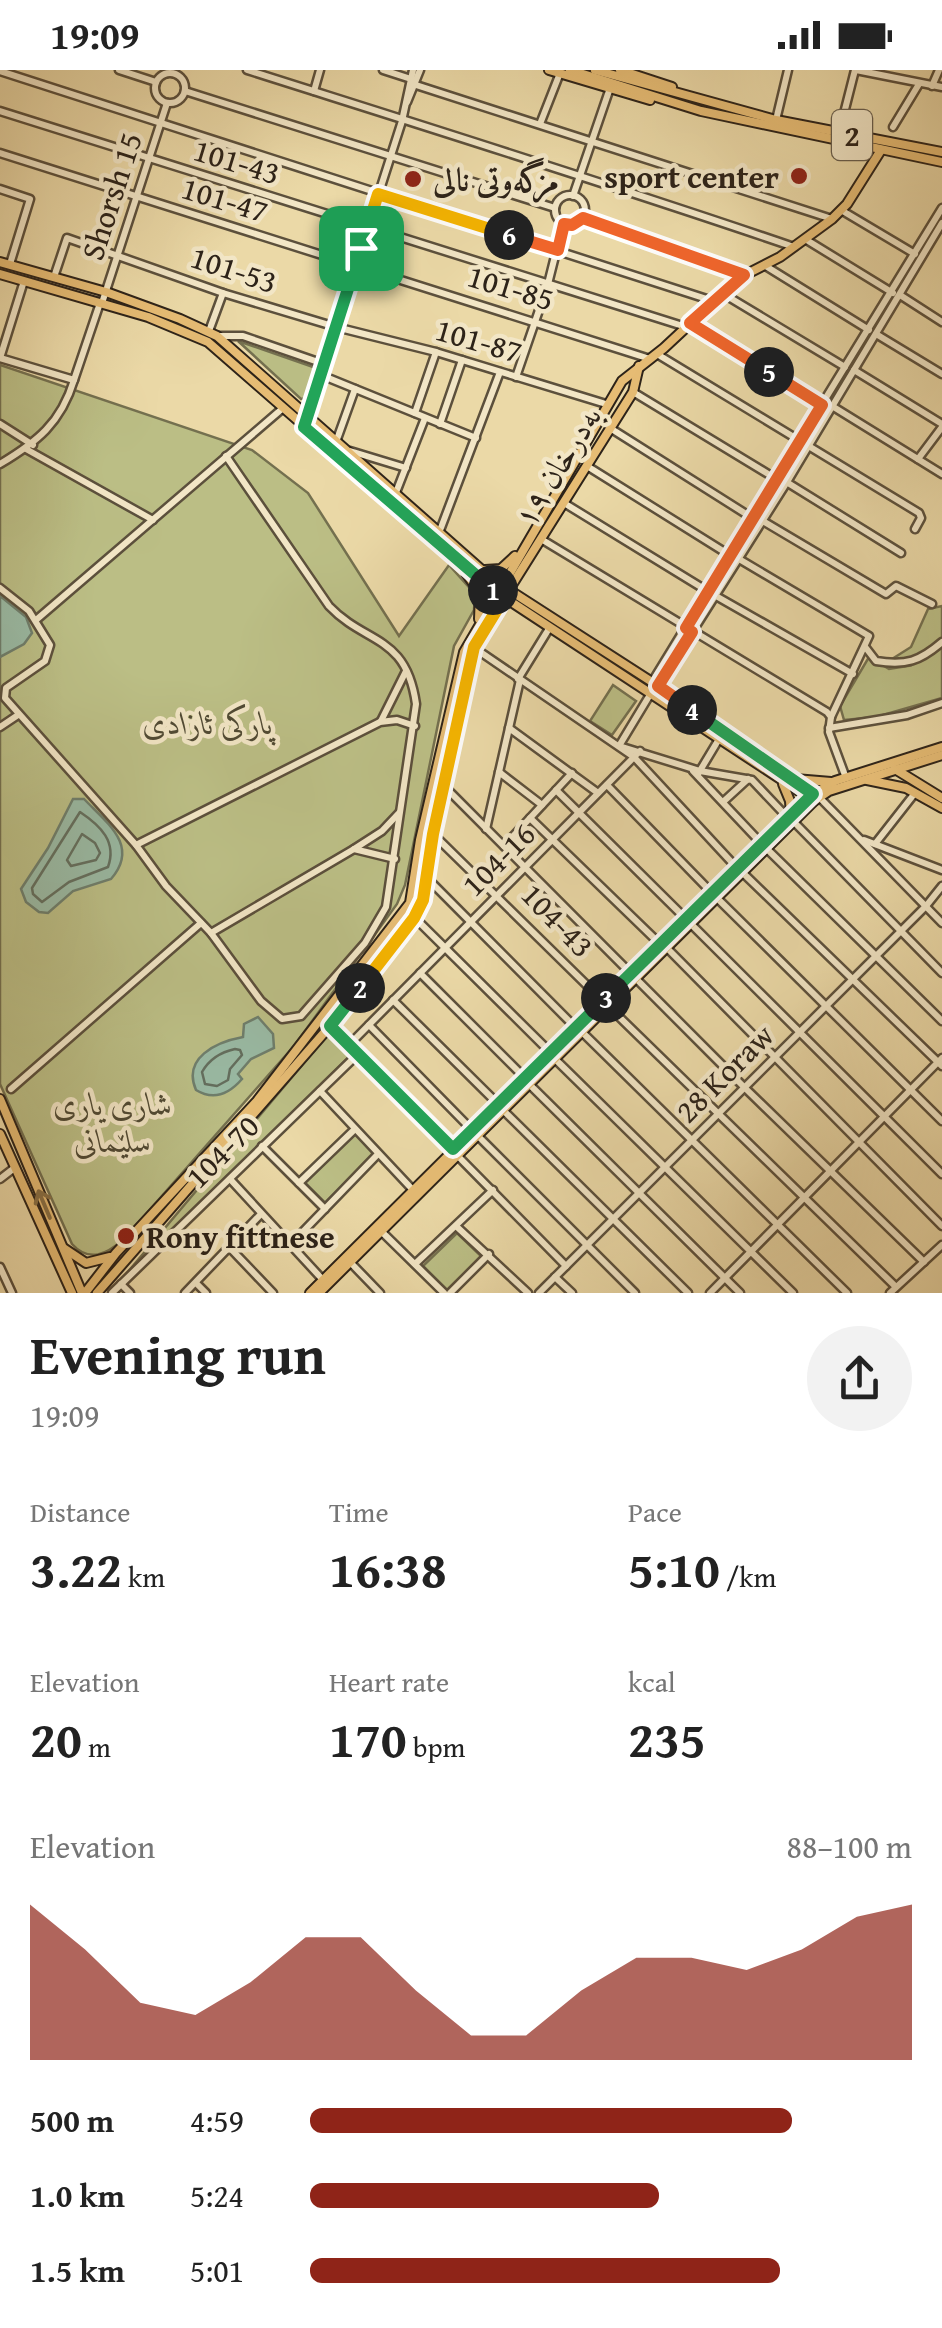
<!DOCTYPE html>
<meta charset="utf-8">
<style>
body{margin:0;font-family:"Gentium Book Plus",Amiri,serif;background:#f2f2f2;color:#222;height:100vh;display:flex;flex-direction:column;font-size:38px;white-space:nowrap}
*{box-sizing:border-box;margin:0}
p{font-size:32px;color:#767676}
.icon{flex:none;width:55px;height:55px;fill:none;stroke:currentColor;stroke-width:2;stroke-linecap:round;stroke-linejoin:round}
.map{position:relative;height:1223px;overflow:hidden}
.panel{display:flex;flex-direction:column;background:#fff;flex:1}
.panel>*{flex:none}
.pin{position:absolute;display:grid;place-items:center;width:85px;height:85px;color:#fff;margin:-42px;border-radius:20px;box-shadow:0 5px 15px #0006}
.km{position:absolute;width:50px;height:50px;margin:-25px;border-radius:50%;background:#222;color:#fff;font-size:28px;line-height:50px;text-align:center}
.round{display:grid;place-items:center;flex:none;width:105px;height:105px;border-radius:52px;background:#f2f2f2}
.overview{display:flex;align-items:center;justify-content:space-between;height:170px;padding:0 30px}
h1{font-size:55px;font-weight:700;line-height:75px}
.stats{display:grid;grid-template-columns:repeat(3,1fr);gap:15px;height:170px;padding:10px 30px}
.stats div{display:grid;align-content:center}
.stats b{font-size:50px;font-weight:700}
.stats small{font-size:28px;font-weight:400}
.stats p{font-size:28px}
.chart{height:280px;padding:20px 30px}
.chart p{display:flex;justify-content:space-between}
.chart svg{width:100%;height:180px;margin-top:10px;fill:#8f2418;opacity:.7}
ul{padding:0 30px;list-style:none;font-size:32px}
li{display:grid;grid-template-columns:160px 120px 1fr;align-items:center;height:75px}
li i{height:25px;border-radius:12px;background:#8f2418}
.status{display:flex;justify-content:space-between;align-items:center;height:70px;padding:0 50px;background:#fff;direction:ltr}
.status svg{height:28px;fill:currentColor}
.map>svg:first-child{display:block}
.green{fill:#bbbe85;stroke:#74704f;stroke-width:2.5}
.water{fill:#99baa4;stroke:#6e7e6c;stroke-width:2.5}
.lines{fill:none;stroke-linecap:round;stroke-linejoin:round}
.shore{stroke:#636e5e;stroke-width:2.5}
.minor-casing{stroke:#5c503c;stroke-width:11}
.major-casing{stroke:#2d2319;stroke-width:12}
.minor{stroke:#f2e6c6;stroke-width:6}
.major{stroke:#e6bc74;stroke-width:8}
.oneway{stroke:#8a7046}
.split-1-casing{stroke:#fff;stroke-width:20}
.split-2-casing{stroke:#fff;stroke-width:20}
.split-3-casing{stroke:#fff;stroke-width:20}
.split-4-casing{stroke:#fff;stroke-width:20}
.split-5-casing{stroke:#fff;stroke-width:20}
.split-6-casing{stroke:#fff;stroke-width:20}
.split-7-casing{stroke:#fff;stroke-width:20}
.split-1{stroke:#22a559;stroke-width:12}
.split-2{stroke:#f5b400;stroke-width:12}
.split-3{stroke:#22a559;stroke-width:12}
.split-4{stroke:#22a559;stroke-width:12}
.split-5{stroke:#f0652b;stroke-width:12}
.split-6{stroke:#f0652b;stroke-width:12}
.split-7{stroke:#f5b400;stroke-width:12}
.poi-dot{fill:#8f2418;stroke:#f2e6c6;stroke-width:4}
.labels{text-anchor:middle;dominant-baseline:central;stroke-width:9;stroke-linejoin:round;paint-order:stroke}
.shield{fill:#f2e6c6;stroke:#685e4d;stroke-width:2.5}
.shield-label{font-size:30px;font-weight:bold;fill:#2d2319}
.street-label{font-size:32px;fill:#2d2319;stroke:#f2e6c6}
.poi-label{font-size:32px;font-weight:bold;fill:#2d2319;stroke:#f2e6c6;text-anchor:start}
.park-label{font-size:32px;font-style:italic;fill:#504a34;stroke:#f2e6c6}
</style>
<div class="status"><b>19:09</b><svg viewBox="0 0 49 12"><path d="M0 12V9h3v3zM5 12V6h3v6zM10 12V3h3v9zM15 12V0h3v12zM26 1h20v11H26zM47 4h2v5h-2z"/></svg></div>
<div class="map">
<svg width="942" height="1223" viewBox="0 0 942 1223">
<rect width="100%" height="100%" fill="#ebd9a7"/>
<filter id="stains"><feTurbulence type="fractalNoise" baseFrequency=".002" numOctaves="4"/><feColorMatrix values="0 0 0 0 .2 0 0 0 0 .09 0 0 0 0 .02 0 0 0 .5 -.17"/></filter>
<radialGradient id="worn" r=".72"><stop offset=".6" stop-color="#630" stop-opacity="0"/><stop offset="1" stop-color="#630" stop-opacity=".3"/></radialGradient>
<g class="green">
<polygon points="238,271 316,298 308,328 301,329"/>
<path d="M0,295l252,85 56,43 91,143 50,-71 26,29 -1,16 -20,36 -49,239 -8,19 -103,142 -171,194c-16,14 -34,23 -51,4l-72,-160z"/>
<polygon points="942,536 942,628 876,647 844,650 840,636 869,587 889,599 908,596 892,589 911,577 928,539"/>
<polygon points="613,615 636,631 612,665 590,651"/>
<polygon points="330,962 353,983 116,1216"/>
<polygon points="354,1062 376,1083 325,1133 303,1111"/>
<polygon points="457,1163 482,1187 448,1221 423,1196"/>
</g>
<g class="water">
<polygon points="0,526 26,547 32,563 24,574 0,587"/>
<path d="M73,729h11c23,24 56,47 27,80l-38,12 -25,22 -9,-1 -13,-10 -5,-13 27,-41z"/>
<path d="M258,947l15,17 1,14 -23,11 -13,15 4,5c-13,15 -28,22 -46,11 -14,-32 20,-48 47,-53l1,-13z"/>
</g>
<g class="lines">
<g class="shore">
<path d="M80,742c21,14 37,30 28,55l-39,15 -27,20 -9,-8 -1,-6z"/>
<polygon points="82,764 95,773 100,783 96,790 71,796 67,790"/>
<path d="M235,979l5,1 2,5 -12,14 -2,11 -11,6 -12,-2 -3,-12c8,-14 19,-20 33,-23z"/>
</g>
<defs>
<g id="minor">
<polyline points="119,0 156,12"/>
<path d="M247,0c183,58 366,115 547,177"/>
<polyline points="383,0 411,9"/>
<polyline points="856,0 942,17"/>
<polyline points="0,1 713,231"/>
<circle cx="170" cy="18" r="15"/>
<polyline points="416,15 832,149"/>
<polyline points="932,16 939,0"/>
<polyline points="185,21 555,138"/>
<polyline points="314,21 320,0"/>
<polyline points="407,32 420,0"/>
<polyline points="0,41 686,257"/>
<polyline points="776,50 788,0"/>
<polyline points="540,54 560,3"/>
<polyline points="893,57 919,14"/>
<polyline points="839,63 855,0"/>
<polyline points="0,83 650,289"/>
<polyline points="0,119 30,129 10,194"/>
<circle cx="570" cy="140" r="15"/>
<polyline points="573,126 610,18"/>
<polyline points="841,140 915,184"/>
<polyline points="583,147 744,205"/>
<polyline points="805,169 893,223"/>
<polyline points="764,195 869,260"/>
<polyline points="54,207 67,168 223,223 336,257 436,282 606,334"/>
<polyline points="24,211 0,288 74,310 100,233"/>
<polyline points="722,223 845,297"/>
<polyline points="900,225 942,252"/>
<polyline points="102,233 167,33"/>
<polyline points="690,253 822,335"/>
<polyline points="209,261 223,223"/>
<polyline points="876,264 942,304"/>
<polyline points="217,266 243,266 324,294"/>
<polyline points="657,284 919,443 921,448 915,459"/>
<polyline points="854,300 942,354"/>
<polyline points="321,305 476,368"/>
<polyline points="516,307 548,214 563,154"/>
<polyline points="633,322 778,410"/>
<polyline points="832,336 942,404"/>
<polyline points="415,343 436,282"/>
<polyline points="0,354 33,375"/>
<polyline points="440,354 462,290"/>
<polyline points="304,357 402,51 413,0"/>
<polyline points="610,358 754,449"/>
<polyline points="336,372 355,319"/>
<polyline points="26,379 153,450"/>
<polyline points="350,381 406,398"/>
<polyline points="918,389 942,357"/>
<path d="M0,394c37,-22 61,-41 74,-84"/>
<polyline points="587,396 731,486"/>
<polyline points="788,413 901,483"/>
<polyline points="395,425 425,348"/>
<polyline points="564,433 709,522"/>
<polyline points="763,451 886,524 896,516 932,534"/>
<polyline points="439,463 500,302"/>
<polyline points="541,469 827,642 831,647 829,662 846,708"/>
<polyline points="739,489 869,566 831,647"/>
<path d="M0,518l29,23 21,34 -5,16 -39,27 -1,10 131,147 30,41 45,47 50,68 21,18 19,-3 64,-73 21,-36 30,-203c-10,-70 -50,-59 -87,-98l-103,-150"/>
<polyline points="716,526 853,604"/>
<polyline points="36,550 283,338"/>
<polyline points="473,577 634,687 737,798"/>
<path d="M866,578l10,13c30,5 44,0 66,-19"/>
<polyline points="518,609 550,557"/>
<polyline points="652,612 942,138"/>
<polyline points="658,616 787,412 942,153"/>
<polyline points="651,623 619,676 700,701 752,710 788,748"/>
<polyline points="381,651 406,601"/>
<polyline points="0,657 18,645"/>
<polyline points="509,658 598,723"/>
<polyline points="829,658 907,645 942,633"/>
<polyline points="693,701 761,773"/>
<polyline points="499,702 542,735"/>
<polyline points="698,704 719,669"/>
<polyline points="443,715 745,1018 924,1192"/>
<polyline points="607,715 712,823"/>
<polyline points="556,720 686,849"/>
<polyline points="819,727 942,853"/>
<polyline points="723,732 748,709"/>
<polyline points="530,748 660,874"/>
<polyline points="794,752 942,903"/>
<polyline points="486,759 520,610"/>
<polyline points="433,764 603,931"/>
<polyline points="864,770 942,800"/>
<polyline points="875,774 915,723"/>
<polyline points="136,775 380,652 397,650 415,656"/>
<polyline points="504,776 572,703"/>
<polyline points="354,779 395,789"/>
<polyline points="767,779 942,951"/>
<polyline points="743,803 942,996"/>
<polyline points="426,807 576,958"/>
<polyline points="717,828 942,1051"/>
<polyline points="414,847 551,983"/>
<polyline points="691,854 942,1104"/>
<polyline points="211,863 354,779 382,761 399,743"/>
<polyline points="667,878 942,1156"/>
<polyline points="420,903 525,1008"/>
<polyline points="393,930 499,1035"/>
<polyline points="608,936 895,1216"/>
<polyline points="369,955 473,1061"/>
<polyline points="330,956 566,1196"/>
<polyline points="582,962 847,1223"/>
<polyline points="349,975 640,681"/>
<polyline points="555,989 793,1223"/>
<polyline points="529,1014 740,1223"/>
<polyline points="11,1019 201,853"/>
<polyline points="320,1021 412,1119"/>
<polyline points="503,1040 688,1223"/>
<polyline points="477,1065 635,1223"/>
<polyline points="262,1076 325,1139"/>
<polyline points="0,1109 13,1099"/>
<polyline points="230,1109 323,1210"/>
<polyline points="299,1113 355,1059"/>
<polyline points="456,1156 528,1223"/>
<polyline points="381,1161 444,1223"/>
<polyline points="290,1175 378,1084"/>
<polyline points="231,1179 273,1223"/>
<polyline points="350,1192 380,1223"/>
<polyline points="415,1194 493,1120"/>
<polyline points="0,1197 12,1223"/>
<polyline points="555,1207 572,1223"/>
<polyline points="196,1213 206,1223"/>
<polyline points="121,1214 130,1223"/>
<polyline points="112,1223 359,983"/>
<polyline points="185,1223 261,1144"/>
<polyline points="450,1223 489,1184"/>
<polyline points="539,1223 926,836 942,816"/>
<polyline points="710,1223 942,988"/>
<polyline points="890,1223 942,1175"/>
</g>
<g id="major">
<polyline points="549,0 650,30"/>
<polyline points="570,0 701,41 942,92"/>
<polyline points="595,0 776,50 942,82"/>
<polyline points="620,0 672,17"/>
<polyline points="0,192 106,222 180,249 217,266 492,509 652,612 819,727"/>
<polyline points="0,204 148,247 208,272 490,518 814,731"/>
<polyline points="485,500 501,499 515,486"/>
<polyline points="466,503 480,523 479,549"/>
<polyline points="895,699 942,728"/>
<polyline points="795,709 831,712"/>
<polyline points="867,710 906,718 942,738"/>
<polyline points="783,714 790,731 791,746"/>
<polyline points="0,1029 82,1223"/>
<polyline points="0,1064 72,1223"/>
<polyline points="65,1179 86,1193 110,1187"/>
<polyline points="85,1223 116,1183 257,1031 410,833 420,770 464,582 622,311 664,278 739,208 780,187 832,149 847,134 881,80"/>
<polyline points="97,1223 330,956 414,847 423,829 433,764 473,577 633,322 639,296"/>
<polyline points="310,1223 808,728 835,711 942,677"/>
<polyline points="319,1223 814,731 829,721 942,685"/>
</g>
</defs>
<use href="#minor" class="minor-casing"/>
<use href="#major" class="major-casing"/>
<use href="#minor" class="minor"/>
<use href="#major" class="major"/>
</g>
<defs><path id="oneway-shaft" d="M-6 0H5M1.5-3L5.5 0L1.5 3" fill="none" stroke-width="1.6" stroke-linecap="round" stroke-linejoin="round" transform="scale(2.5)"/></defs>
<use class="oneway" href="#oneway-shaft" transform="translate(44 1134) rotate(-113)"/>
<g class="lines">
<defs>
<polyline id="split-1" points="361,178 304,357 493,520"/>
<polyline id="split-2" points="360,918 414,848 423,830 433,764 474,577 504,528 493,520"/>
<polyline id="split-3" points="360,918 330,956 453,1079 606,928"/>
<polyline id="split-4" points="606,928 813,724 692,640"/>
<polyline id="split-5" points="692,640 658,616 692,562 686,558 822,335 769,302"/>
<polyline id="split-6" points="509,165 558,180 564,154 572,155 583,148 744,205 690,253 769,302"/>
<polyline id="split-7" points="361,178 378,124 509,165"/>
</defs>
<use href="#split-1" class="split-1-casing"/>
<use href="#split-2" class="split-2-casing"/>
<use href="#split-3" class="split-3-casing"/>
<use href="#split-4" class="split-4-casing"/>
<use href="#split-5" class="split-5-casing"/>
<use href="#split-6" class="split-6-casing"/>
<use href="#split-7" class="split-7-casing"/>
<use href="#split-1" class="split-1"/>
<use href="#split-2" class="split-2"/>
<use href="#split-3" class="split-3"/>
<use href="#split-4" class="split-4"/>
<use href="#split-5" class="split-5"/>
<use href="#split-6" class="split-6"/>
<use href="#split-7" class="split-7"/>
</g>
<g class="poi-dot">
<circle cx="799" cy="106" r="10"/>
<circle cx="413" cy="109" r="10"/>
<circle cx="126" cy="1166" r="10"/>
</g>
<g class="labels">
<rect class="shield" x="832" y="40" width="40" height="50" rx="8"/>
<g class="shield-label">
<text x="852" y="65">2</text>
</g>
<g class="street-label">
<text transform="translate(237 91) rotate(17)">101-43</text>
<text transform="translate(111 126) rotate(-72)">Shorsh 15</text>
<text transform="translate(225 129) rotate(17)">101-47</text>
<text transform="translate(234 199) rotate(18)">101-53</text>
<text transform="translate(511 217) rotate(17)">101-85</text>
<text transform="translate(479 270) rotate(16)">101-87</text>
<text transform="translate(557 396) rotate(-58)">بەدرخان ١٩</text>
<text transform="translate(498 789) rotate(-45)">104-16</text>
<text transform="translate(558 850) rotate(46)">104-43</text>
<text transform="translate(724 1003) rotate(-45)">28 Koraw</text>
<text transform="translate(222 1081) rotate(-45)">104-70</text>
</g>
<g class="poi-label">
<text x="779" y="106" text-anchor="end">sport center</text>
<text x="433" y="109">مزگەوتی نالی</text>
<text x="146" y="1166">Rony fittnese</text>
</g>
<g class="park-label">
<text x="208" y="652">پارکی ئازادی</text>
<text x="113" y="1033">شاری یاری<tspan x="113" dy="37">سلێمانی</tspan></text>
</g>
</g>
<rect width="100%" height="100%" filter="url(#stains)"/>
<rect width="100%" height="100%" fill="url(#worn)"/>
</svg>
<div class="pin" style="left:361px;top:178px;background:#1e9e55"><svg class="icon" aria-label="arrive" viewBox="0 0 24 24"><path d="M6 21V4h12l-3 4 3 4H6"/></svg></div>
<b class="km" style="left:493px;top:520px">1</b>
<b class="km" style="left:360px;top:918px">2</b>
<b class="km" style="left:606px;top:928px">3</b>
<b class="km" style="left:692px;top:640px">4</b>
<b class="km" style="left:769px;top:302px">5</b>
<b class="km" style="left:509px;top:165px">6</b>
</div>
<section class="panel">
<div class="overview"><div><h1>Evening run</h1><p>19:09</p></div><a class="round"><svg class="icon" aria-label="share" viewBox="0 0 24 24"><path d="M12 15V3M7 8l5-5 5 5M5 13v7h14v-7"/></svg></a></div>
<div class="stats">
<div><p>Distance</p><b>3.22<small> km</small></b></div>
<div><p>Time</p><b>16:38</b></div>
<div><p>Pace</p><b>5:10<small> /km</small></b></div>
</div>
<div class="stats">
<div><p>Elevation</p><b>20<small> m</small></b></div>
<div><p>Heart rate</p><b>170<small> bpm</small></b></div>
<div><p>kcal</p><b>235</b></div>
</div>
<div class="chart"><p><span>Elevation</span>88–100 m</p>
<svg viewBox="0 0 160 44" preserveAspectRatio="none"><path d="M0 44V6L10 17L20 30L30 33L40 25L50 14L60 14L70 27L80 38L90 38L100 27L110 19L120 19L130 22L140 17L150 9L160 6V44z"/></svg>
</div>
<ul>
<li><b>500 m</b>4:59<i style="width:80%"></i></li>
<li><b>1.0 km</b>5:24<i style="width:58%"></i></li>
<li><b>1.5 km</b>5:01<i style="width:78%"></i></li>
</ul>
</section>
